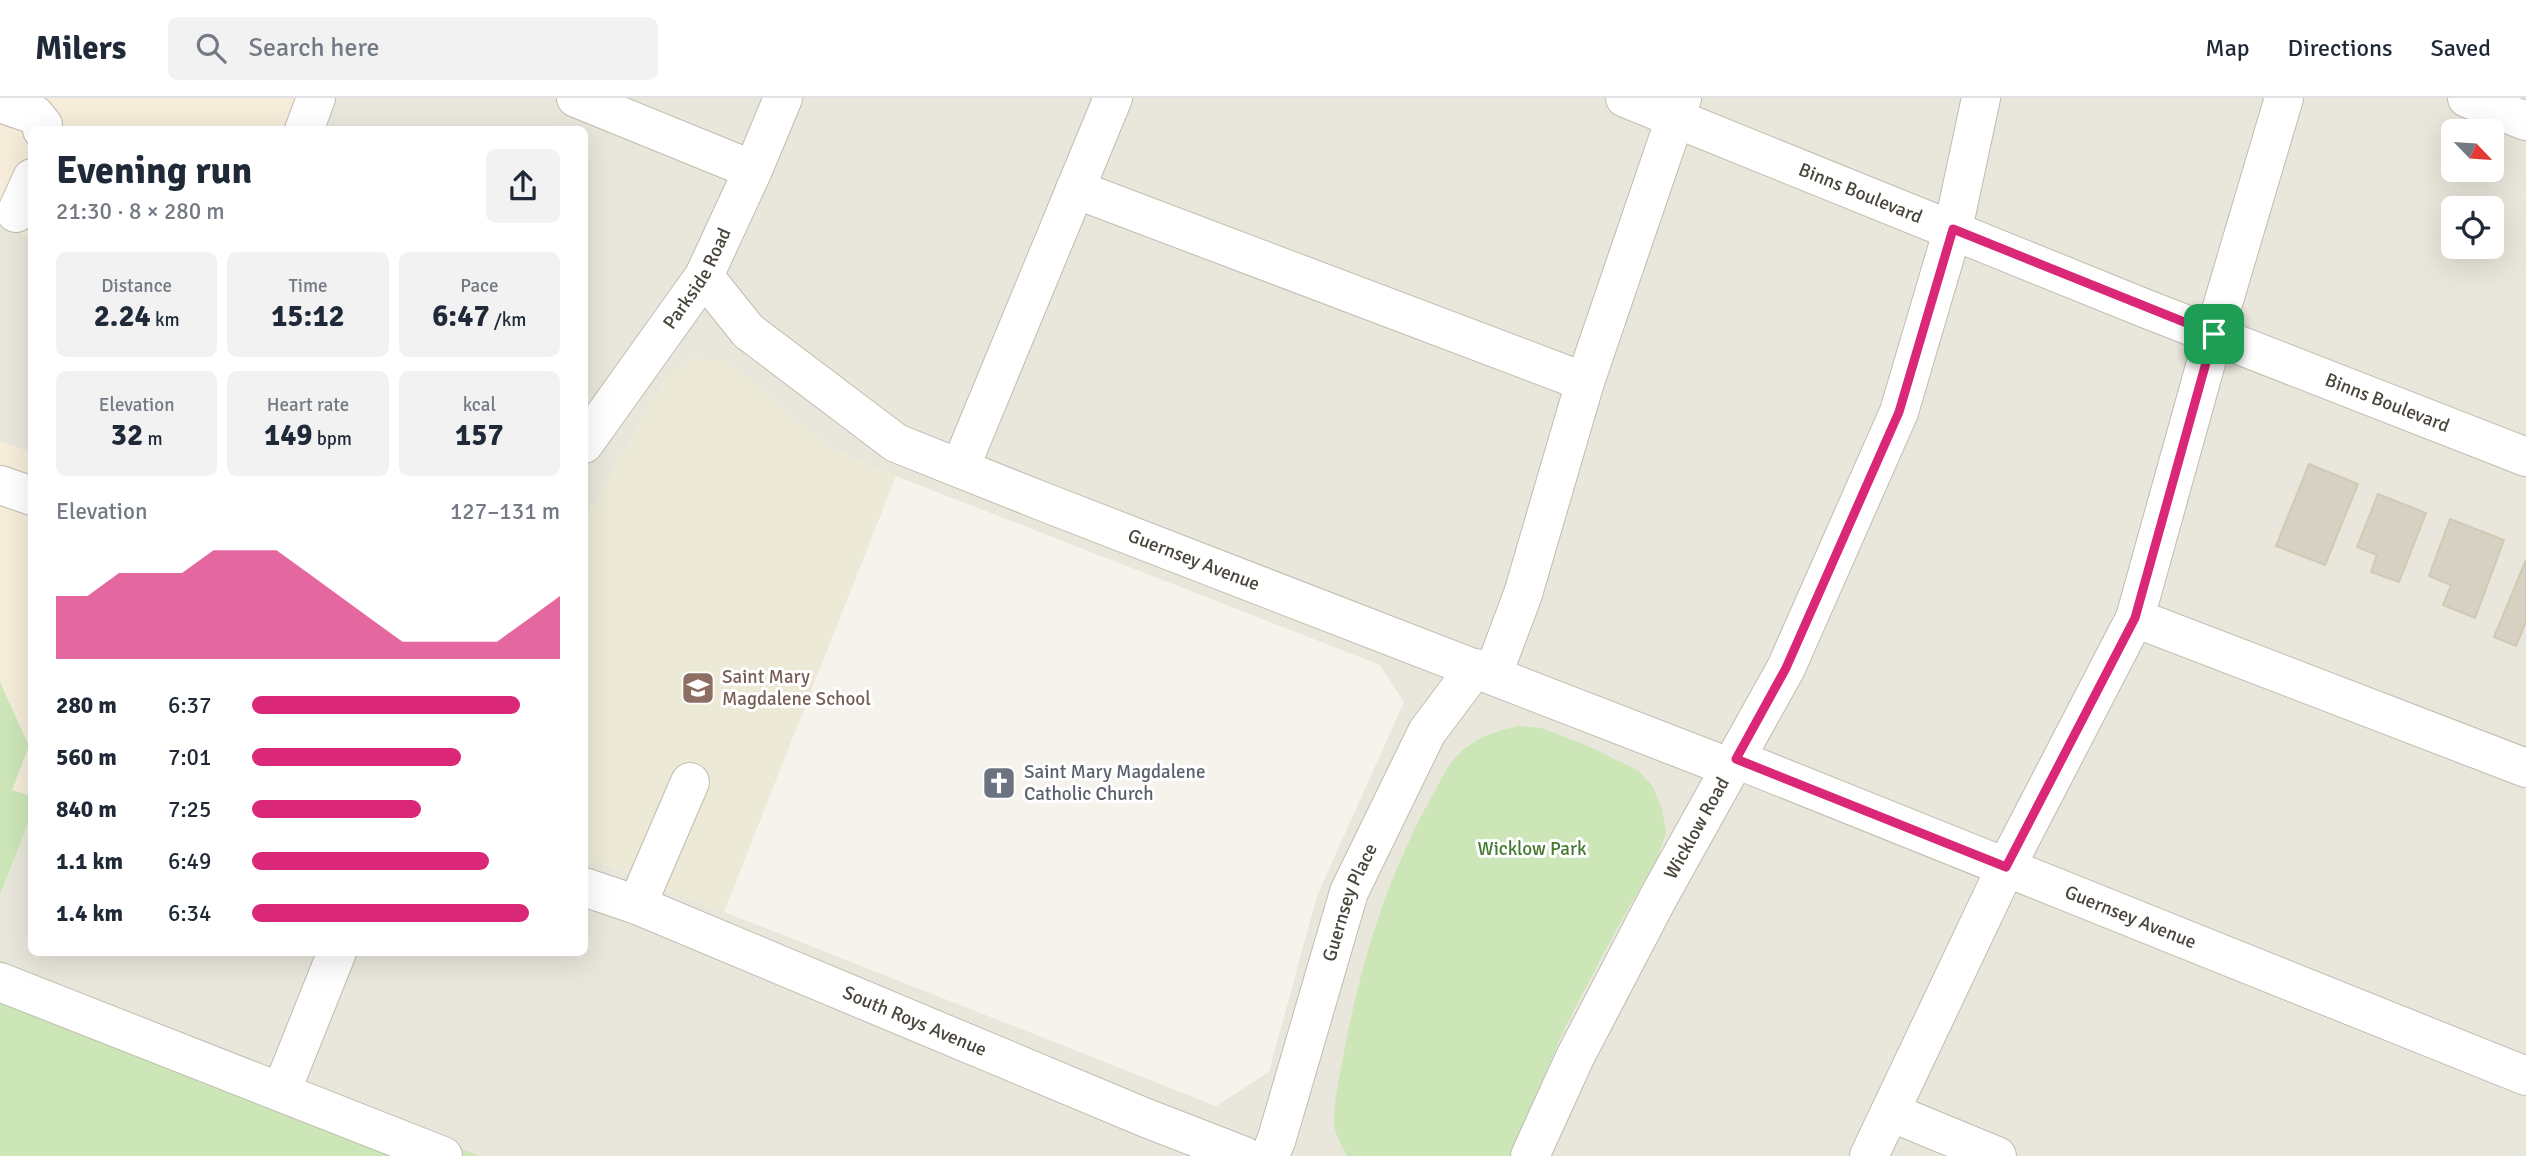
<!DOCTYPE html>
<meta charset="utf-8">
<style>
body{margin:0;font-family:Signika,sans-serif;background:#f2f2f3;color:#1f2937;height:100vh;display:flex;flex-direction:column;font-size:26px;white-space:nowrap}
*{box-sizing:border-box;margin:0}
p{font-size:23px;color:#747a83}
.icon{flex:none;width:38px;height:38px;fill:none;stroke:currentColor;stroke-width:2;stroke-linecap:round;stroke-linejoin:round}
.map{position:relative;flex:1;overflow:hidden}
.panel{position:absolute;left:28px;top:28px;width:560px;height:830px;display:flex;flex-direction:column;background:#fff;border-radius:10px;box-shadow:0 7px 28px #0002}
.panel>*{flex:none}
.needle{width:46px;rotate:115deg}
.controls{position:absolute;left:2441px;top:21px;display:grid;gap:14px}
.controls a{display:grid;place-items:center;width:63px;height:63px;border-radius:10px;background:#fff;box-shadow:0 7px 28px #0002;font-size:35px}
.pin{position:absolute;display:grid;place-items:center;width:60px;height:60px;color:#fff;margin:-30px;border-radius:14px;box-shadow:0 4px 10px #0006}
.round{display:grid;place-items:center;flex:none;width:74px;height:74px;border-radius:10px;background:#f2f2f3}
.headline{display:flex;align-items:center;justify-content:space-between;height:119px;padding:0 28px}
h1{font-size:38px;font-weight:700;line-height:52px}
.stats{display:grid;grid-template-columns:repeat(3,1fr);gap:10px;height:119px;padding:7px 28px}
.stats div{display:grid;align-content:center;border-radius:10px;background:#f2f2f3;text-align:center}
.stats b{font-size:30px;font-weight:700}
.stats small{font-size:19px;font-weight:400}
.stats p{font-size:19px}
.chart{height:196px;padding:14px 28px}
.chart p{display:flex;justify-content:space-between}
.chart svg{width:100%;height:126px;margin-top:7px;fill:#db2777;opacity:.7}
ul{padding:0 28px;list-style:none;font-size:23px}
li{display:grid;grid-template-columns:112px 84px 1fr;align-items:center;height:52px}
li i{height:18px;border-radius:9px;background:#db2777}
header{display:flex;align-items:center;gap:42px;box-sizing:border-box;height:98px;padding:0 35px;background:#fff;border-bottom:2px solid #e0e1e3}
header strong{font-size:33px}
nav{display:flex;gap:38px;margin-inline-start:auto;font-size:24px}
.search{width:490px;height:63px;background:#f2f2f3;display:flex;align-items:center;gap:18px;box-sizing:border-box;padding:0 24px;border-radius:10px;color:#747a83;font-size:26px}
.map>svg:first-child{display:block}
.residential{fill:#e9e6db;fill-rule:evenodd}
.commercial{fill:#f5ecda}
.education{fill:#ede9d7}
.green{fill:#cce6b8}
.building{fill:#d6d1c2;stroke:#d1c9b6;stroke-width:2}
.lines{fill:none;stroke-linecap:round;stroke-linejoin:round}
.minor-casing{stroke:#c0bcaf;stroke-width:40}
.minor{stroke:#fff;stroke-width:38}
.route-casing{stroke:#fff;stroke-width:14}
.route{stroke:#db2777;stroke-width:9}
.labels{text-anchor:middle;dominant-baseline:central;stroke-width:6;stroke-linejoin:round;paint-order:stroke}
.street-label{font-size:19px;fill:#49453a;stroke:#fff}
.education-label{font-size:19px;fill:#785e54;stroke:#fff;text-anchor:start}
.worship-label{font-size:19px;fill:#5b616d;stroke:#fff;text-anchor:start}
.park-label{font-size:19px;fill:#437930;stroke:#fff}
</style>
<header>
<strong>Milers</strong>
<div class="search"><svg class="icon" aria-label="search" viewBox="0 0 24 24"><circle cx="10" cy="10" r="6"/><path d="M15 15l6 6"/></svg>Search here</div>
<nav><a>Map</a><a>Directions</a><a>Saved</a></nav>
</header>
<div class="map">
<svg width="2526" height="1058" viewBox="0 0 2526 1058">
<rect width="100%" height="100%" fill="#f5f3ec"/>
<g class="residential">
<path d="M333,0h2193v1058h-1016l55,-128 49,-94 44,-77 -38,-96 -78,-33 -23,-2 -27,6 -23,12 -17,17 -49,91 -26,73 -40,212 10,19h-867l-480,-196v-65l31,-79 1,136h552l1,-95 631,249 53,-34 48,-176 87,-194 -24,-37 -484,-189 -68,-29 -100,-85 -61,15 -82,142 -1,-389 -263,-1zM2454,33h38v39h-38zM2454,110h38v39h-38z"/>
<polygon points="0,127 31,140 31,355 0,343"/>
</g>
<g class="commercial">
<polygon points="0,0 333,0 321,31 32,32 31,140 0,127"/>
<polygon points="0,343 31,355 31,698 12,692 29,648 0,584"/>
</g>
<polygon class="education" points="693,260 728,264 828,349 896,378 724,814 585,759 585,421 667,279"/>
<g class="green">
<polygon points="0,584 29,648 12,692 32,698 31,718 0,797"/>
<path d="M1519,628l23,2 46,18 51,25 14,16 9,22 4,24 -8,24 -44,77 -49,94 -55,128h-163c-6,-11 -13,-22 -13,-35 0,-22 6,-47 10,-69 17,-90 45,-182 91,-261 6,-11 11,-23 19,-32 18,-21 39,-28 65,-33z"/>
<polygon points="0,862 480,1058 0,1058"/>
</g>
<g class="building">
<polygon points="2309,366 2358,386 2325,467 2276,448"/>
<polygon points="2378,396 2426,415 2399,484 2371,474 2377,457 2357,449"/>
<polygon points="2450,421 2504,442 2475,520 2443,507 2451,487 2429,478"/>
<polygon points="2526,462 2526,524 2516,548 2494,539"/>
</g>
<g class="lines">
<defs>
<g id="minor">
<polyline points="576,0 753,72"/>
<path id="s1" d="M1625,0l519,210 382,149"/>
<polyline points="2467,0 2526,23"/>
<polyline points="0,5 35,17 43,27 42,32"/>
<polyline points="304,32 316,0"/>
<polyline points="1075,91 1585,284"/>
<polyline points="16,115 32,80"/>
<path id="s2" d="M704,178l44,55 148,112 148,59 687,266"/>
<path id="s3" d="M584,346l120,-168 49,-106 30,-72"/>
<polyline points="960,370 1113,0"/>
<polyline points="0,387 32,398"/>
<polyline points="2135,520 2526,670"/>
<polyline points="1493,576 1523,496 1585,284 1682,0"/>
<path id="s4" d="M1736,661l790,317"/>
<path id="s5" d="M584,789l53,18 509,213 98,38"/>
<polyline points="637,807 690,684"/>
<polyline points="0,884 443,1058"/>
<polyline points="281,994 337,854"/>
<polyline points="1890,1014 1997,1058"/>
<path id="s6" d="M1270,1058l7,-18 72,-246 78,-160 48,-64"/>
<path id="s7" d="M1530,1058l45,-99 83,-159 128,-230 113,-256 54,-183 28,-131"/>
<polyline points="1869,1058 2006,769 2135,520 2214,236 2284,0"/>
</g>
</defs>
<use href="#minor" class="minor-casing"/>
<use href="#minor" class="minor"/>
</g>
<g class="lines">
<defs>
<polygon id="route" points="1953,131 2214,236 2135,520 2006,769 1736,661 1786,570 1899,314"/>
</defs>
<use href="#route" class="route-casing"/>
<use href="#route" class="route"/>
</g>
<defs>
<symbol id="school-square" viewBox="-11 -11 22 22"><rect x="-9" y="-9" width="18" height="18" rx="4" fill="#8d6e63" stroke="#fff"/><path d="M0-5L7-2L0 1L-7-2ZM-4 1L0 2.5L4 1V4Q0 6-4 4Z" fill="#fff"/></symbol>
<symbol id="church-square" viewBox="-11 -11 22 22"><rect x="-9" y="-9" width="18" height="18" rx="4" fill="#6b7280" stroke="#fff"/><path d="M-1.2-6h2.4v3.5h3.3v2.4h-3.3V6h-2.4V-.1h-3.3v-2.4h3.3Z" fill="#fff"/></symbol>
</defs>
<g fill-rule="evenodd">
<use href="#school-square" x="679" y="571" width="38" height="38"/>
<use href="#church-square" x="980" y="666" width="38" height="38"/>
</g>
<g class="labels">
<g class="street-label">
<text stroke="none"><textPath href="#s1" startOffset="254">Binns Boulevard</textPath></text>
<text stroke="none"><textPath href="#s3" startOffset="201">Parkside Road</textPath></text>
<text stroke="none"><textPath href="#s1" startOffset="821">Binns Boulevard</textPath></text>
<text stroke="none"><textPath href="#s2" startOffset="576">Guernsey Avenue</textPath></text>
<text stroke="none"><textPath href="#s7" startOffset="368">Wicklow Road</textPath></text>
<text stroke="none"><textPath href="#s6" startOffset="266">Guernsey Place</textPath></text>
<text stroke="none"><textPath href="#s4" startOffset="425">Guernsey Avenue</textPath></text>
<text stroke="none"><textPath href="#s5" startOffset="357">South Roys Avenue</textPath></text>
</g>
<g class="education-label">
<text x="722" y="579">Saint Mary<tspan x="722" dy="22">Magdalene School</tspan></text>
</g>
<g class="worship-label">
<text x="1024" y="674">Saint Mary Magdalene<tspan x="1024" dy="22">Catholic Church</tspan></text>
</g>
<g class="park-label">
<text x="1532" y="751">Wicklow Park</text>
</g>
</g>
</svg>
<div class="controls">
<a><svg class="needle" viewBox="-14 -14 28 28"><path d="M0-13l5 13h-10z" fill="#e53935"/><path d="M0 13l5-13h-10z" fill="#747a83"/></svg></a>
<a><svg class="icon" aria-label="locate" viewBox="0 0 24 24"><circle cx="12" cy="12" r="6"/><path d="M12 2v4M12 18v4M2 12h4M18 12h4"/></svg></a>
</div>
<div class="pin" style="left:2214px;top:236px;background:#1e9e55"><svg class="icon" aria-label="arrive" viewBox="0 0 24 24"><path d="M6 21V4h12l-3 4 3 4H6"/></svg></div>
<section class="panel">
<div class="headline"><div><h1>Evening run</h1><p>21:30 · 8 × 280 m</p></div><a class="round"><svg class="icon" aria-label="share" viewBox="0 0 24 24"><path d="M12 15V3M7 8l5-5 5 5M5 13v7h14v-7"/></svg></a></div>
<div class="stats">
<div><p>Distance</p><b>2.24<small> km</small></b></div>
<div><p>Time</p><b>15:12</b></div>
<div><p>Pace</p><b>6:47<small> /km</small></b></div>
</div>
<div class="stats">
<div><p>Elevation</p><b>32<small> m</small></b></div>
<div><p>Heart rate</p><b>149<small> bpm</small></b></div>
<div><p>kcal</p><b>157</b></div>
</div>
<div class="chart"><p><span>Elevation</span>127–131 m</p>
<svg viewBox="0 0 160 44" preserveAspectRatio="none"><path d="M0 44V22L10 22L20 14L30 14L40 14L50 6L60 6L70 6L80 14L90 22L100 30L110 38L120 38L130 38L140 38L150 30L160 22V44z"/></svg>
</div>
<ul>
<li><b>280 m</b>6:37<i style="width:87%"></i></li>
<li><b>560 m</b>7:01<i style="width:68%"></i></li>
<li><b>840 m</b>7:25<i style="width:55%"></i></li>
<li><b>1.1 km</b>6:49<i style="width:77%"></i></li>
<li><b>1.4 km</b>6:34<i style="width:90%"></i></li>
</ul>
</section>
</div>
